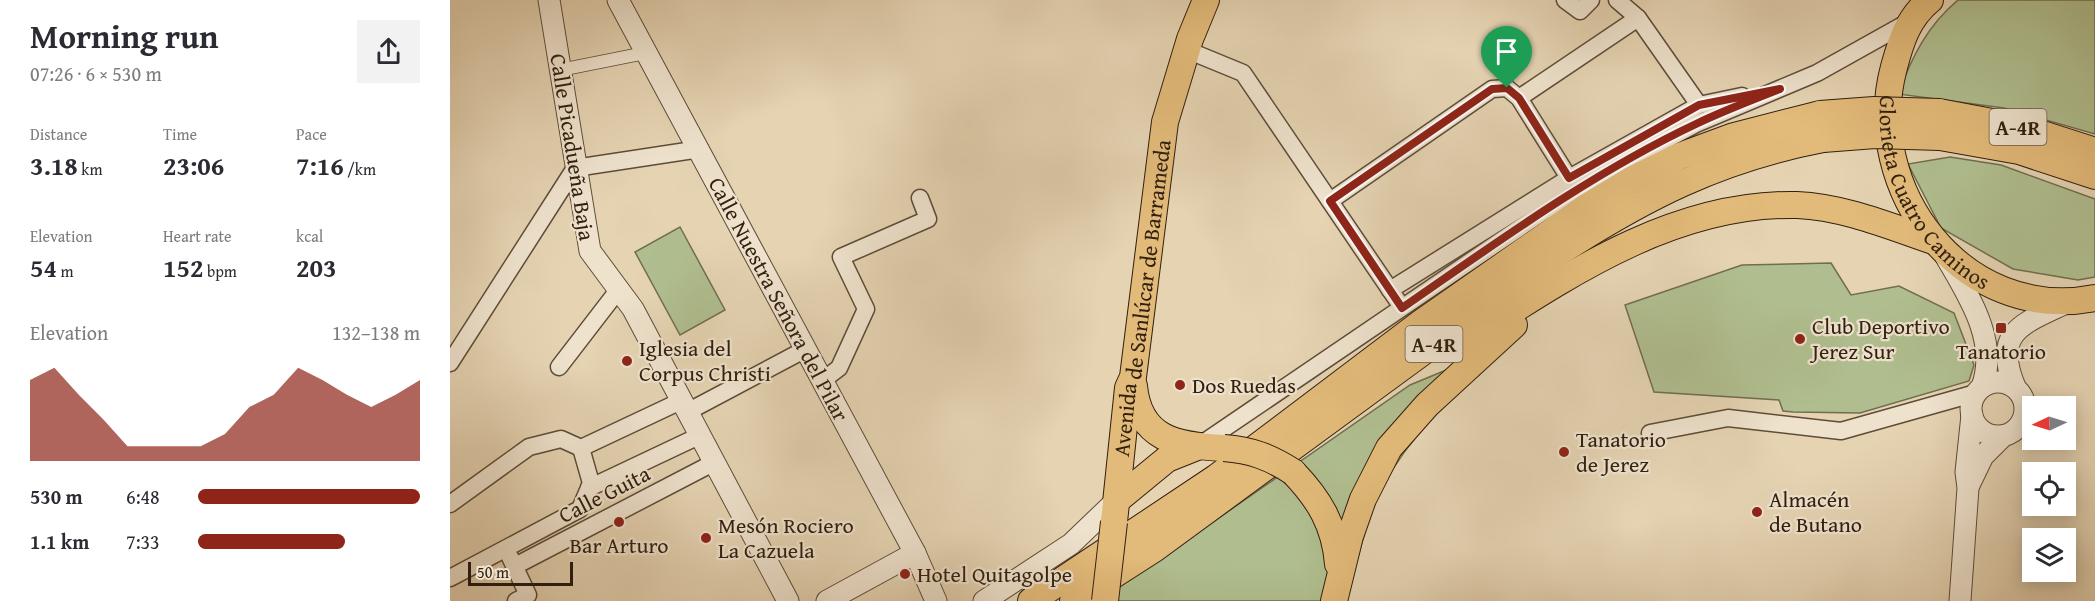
<!DOCTYPE html>
<meta charset="utf-8">
<style>
body{margin:0;font-family:"Gentium Book Plus",serif;background:#f2f2f3;color:#2b2b33;height:100vh;display:flex;flex-direction:column;font-size:22px;white-space:nowrap}
*{box-sizing:border-box;margin:0}
p{font-size:20px;color:#7c7c81}
.icon{flex:none;width:33px;height:33px;fill:none;stroke:currentColor;stroke-width:2;stroke-linecap:round;stroke-linejoin:round}
.map{position:relative;flex:1;overflow:hidden}
.drawer{display:flex;flex-direction:column;background:#fff;width:450px}
.drawer>*{flex:none}
.needle{width:39px;rotate:266deg}
.controls{position:absolute;left:1572px;top:396px;display:grid;gap:12px}
.controls a{display:grid;place-items:center;width:54px;height:54px;border-radius:0px;background:#fff;box-shadow:0 3px 15px #0003;font-size:30px}
.scale{position:absolute;left:18px;bottom:15px;width:105px;box-sizing:border-box;padding-left:6px;border:3px solid #311f0f;border-top:0;font-size:16px;line-height:21px;white-space:nowrap;color:#311f0f;-webkit-text-stroke:4px #eee2cd;paint-order:stroke}
.pin{position:absolute;display:grid;place-items:center;width:51px;height:51px;color:#fff;margin:-62px -26px;border-radius:50% 50% 50% 0;rotate:-45deg;box-shadow:0 0 6px #0007}
.pin .icon{rotate:45deg}
.round{display:grid;place-items:center;flex:none;width:63px;height:63px;border-radius:0px;background:#f2f2f3}
.headline{display:flex;align-items:center;justify-content:space-between;height:102px;padding:0 30px}
h1{font-size:33px;font-weight:800;line-height:45px}
.stats{display:grid;grid-template-columns:repeat(3,1fr);gap:9px;height:102px;padding:6px 30px}
.stats div{display:grid;align-content:center}
.stats b{font-size:26px;font-weight:800}
.stats small{font-size:16px;font-weight:400}
.stats p{font-size:16px}
.chart{height:168px;padding:12px 30px}
.chart p{display:flex;justify-content:space-between}
.chart svg{width:100%;height:108px;margin-top:6px;fill:#8f2418;opacity:.7}
ul{padding:0 30px;list-style:none;font-size:20px}
li{display:grid;grid-template-columns:96px 72px 1fr;align-items:center;height:45px}
li i{height:15px;border-radius:8px;background:#8f2418}
main{display:flex;flex:1;min-height:0}
.map>svg:first-child{display:block}
.green{fill:#b0be8f;stroke:#706e4f;stroke-width:1.5}
.lines{fill:none;stroke-linecap:round;stroke-linejoin:round}
.pedestrian-casing{stroke:#5e4c38;stroke-width:14}
.minor-casing{stroke:#5e4c38;stroke-width:19}
.tertiary-casing{stroke:#5e4c38;stroke-width:23}
.primary-casing{stroke:#311f0f;stroke-width:28}
.pedestrian{stroke:#eee2cd;stroke-width:12}
.minor{stroke:#eee2cd;stroke-width:16}
.tertiary{stroke:#eee2cd;stroke-width:21}
.primary{stroke:#e2ba79;stroke-width:26}
.primary-bridge-casing{stroke:#311f0f;stroke-width:28;stroke-linecap:butt}
.primary-bridge{stroke:#e2ba79;stroke-width:26}
.route-casing{stroke:#fff;stroke-width:12}
.route{stroke:#8f2418;stroke-width:8}
.poi-dot{fill:#8f2418;stroke:#eee2cd;stroke-width:2}
.labels{text-anchor:middle;dominant-baseline:central;stroke-width:4.5;stroke-linejoin:round;paint-order:stroke}
.shield{fill:#eee2cd;stroke:#6a5a48;stroke-width:1.5}
.shield-label{font-size:21px;font-weight:bold;fill:#311f0f}
.street-label{font-size:22px;fill:#311f0f;stroke:#eee2cd}
.poi-label{font-size:22px;fill:#311f0f;stroke:#eee2cd;text-anchor:start}
</style>
<main>
<section class="drawer">
<div class="headline"><div><h1>Morning run</h1><p>07:26 · 6 × 530 m</p></div><a class="round"><svg class="icon" aria-label="share" viewBox="0 0 24 24"><path d="M12 15V3M7 8l5-5 5 5M5 13v7h14v-7"/></svg></a></div>
<div class="stats">
<div><p>Distance</p><b>3.18<small> km</small></b></div>
<div><p>Time</p><b>23:06</b></div>
<div><p>Pace</p><b>7:16<small> /km</small></b></div>
</div>
<div class="stats">
<div><p>Elevation</p><b>54<small> m</small></b></div>
<div><p>Heart rate</p><b>152<small> bpm</small></b></div>
<div><p>kcal</p><b>203</b></div>
</div>
<div class="chart"><p><span>Elevation</span>132–138 m</p>
<svg viewBox="0 0 160 44" preserveAspectRatio="none"><path d="M0 44V11L10 6L20 17L30 27L40 38L50 38L60 38L70 38L80 33L90 22L100 17L110 6L120 11L130 17L140 22L150 17L160 11V44z"/></svg>
</div>
<ul>
<li><b>530 m</b>6:48<i style="width:100%"></i></li>
<li><b>1.1 km</b>7:33<i style="width:66%"></i></li>
</ul>
</section>
<div class="map">
<svg width="1645" height="601" viewBox="0 0 1645 601">
<rect width="100%" height="100%" fill="#e5d3b2"/>
<filter id="stains"><feTurbulence type="fractalNoise" baseFrequency=".00333" numOctaves="4"/><feColorMatrix values="0 0 0 0 .2 0 0 0 0 .09 0 0 0 0 .02 0 0 0 .5 -.17"/></filter>
<radialGradient id="worn" r=".72"><stop offset=".6" stop-color="#630" stop-opacity="0"/><stop offset="1" stop-color="#630" stop-opacity=".3"/></radialGradient>
<g class="green">
<path d="M1508,0h137v134l-91,-26 -106,-14c14,-37 29,-68 60,-94z"/>
<polygon points="1500,157 1551,165 1645,199 1645,277 1628,280 1563,269 1491,228 1458,164"/>
<polygon points="230,227 275,310 230,335 185,252"/>
<polygon points="1381,263 1401,295 1449,286 1504,313 1524,365 1519,381 1410,413 1343,412 1333,411 1329,400 1204,392 1175,305 1292,265"/>
<path d="M1064,342c-49,44 -101,86 -132,146 -18,35 -24,76 -37,113h-251l47,-29 269,-187z"/>
</g>
<g class="lines">
<defs>
<polyline id="pedestrian" points="110,70 195,53"/>
<g id="minor">
<polyline points="1115,0 1130,11 1141,0"/>
<polyline points="1167,0 1188,18"/>
<polyline points="737,50 793,73 947,300"/>
<polyline points="1069,98 1188,18 1249,105"/>
<polyline points="880,201 1042,89 1057,88 1069,98 1119,178"/>
<polyline points="940,290 1119,178 1249,105 1292,96"/>
<polyline points="0,363 125,168 250,149"/>
<polyline points="109,367 169,289"/>
<polyline points="372,381 389,368 416,309 391,257 478,219 470,198"/>
<polyline points="239,411 354,350"/>
<polyline points="1200,433 1278,418 1391,431 1526,393"/>
<polyline points="747,447 1093,212 1180,159 1246,124 1367,73 1460,21"/>
<polyline points="131,448 141,483 139,488"/>
<polyline points="0,504 79,447 111,439 131,448 233,400"/>
<polyline points="60,557 78,595 66,601"/>
<polyline points="65,566 265,462"/>
<polyline points="0,578 130,509 139,488 251,435"/>
</g>
<g id="tertiary">
<polyline points="99,0 140,251 183,309 338,601"/>
<polyline points="168,0 465,553 486,601"/>
<path d="M1496,257c22,38 53,84 36,130"/>
<circle cx="1548" cy="409" r="27"/>
<path d="M1565,387c-24,-57 10,-64 55,-86"/>
<polyline points="1519,485 1533,456 1553,436"/>
<polyline points="377,601 465,553"/>
<polyline points="534,601 621,544 667,500"/>
<polyline points="1510,601 1518,488 1516,472 1522,415"/>
</g>
<g id="primary">
<path id="s1" d="M1480,0c-22,18 -29,41 -36,67 -33,122 69,257 201,231"/>
<polyline points="1489,112 1574,128 1645,151"/>
<polyline points="1490,137 1569,151 1645,176"/>
<path d="M1004,348c104,-66 214,-146 343,-143 47,2 92,21 136,36"/>
<path d="M684,386c5,54 44,60 90,62"/>
<path d="M843,472c26,27 42,53 45,92"/>
<polyline points="667,500 717,459 747,447"/>
<path id="s2" d="M664,522l14,-134 5,-11 32,-255 25,-83 16,-39"/>
<polyline points="581,601 767,477 971,323 1138,206 1181,180 1230,156 1284,136 1370,114"/>
<path d="M623,601l81,-52 401,-294c88,-57 163,-96 268,-116"/>
<polyline points="884,601 900,536 913,499 939,448 977,405 1064,325"/>
</g>
</defs>
<use href="#pedestrian" class="pedestrian-casing"/>
<use href="#minor" class="minor-casing"/>
<use href="#tertiary" class="tertiary-casing"/>
<use href="#primary" class="primary-casing"/>
<use href="#pedestrian" class="pedestrian"/>
<use href="#minor" class="minor"/>
<use href="#tertiary" class="tertiary"/>
<use href="#primary" class="primary"/>
<defs>
<g id="primary-bridge">
<polyline points="1370,114 1424,110 1489,112"/>
<polyline points="1373,139 1425,135 1490,137"/>
<path d="M774,448c27,2 46,9 69,24"/>
<polyline points="655,601 664,522"/>
</g>
</defs>
<use href="#primary-bridge" class="primary-bridge-casing"/>
<use href="#primary-bridge" class="primary-bridge"/>
</g>
<g class="lines">
<defs>
<path id="route" d="M1057,88l12,10 50,80 130,-73 81,-16c-28,11 -57,22 -84,35 -104,49 -200,119 -294,184l-72,-107 162,-112z"/>
</defs>
<use href="#route" class="route-casing"/>
<use href="#route" class="route"/>
</g>
<g class="poi-dot">
<rect x="1545" y="322" width="12" height="12" rx="3"/>
<circle cx="1350" cy="339" r="6"/>
<circle cx="177" cy="361" r="6"/>
<circle cx="730" cy="385" r="6"/>
<circle cx="1114" cy="452" r="6"/>
<circle cx="1307" cy="512" r="6"/>
<circle cx="169" cy="522" r="6"/>
<circle cx="256" cy="538" r="6"/>
<circle cx="455" cy="574" r="6"/>
</g>
<g class="labels">
<g class="shield">
<rect x="1539.5" y="109" width="57" height="36" rx="4.5"/>
<rect x="955.5" y="326" width="57" height="36" rx="4.5"/>
</g>
<g class="shield-label">
<text x="1568" y="127">A-4R</text>
<text x="984" y="344">A-4R</text>
</g>
<g class="street-label">
<text transform="translate(123 147) rotate(81)">Calle Picadueña Baja</text>
<text stroke="none"><textPath href="#s1" startOffset="219">Glorieta Cuatro Caminos</textPath></text>
<text stroke="none"><textPath href="#s2" startOffset="226">Avenida de Sanlúcar de Barrameda</textPath></text>
<text transform="translate(329 299) rotate(62)">Calle Nuestra Señora del Pilar</text>
<text transform="translate(154 494) rotate(-27)">Calle Guita</text>
</g>
<g class="poi-label">
<text x="1362" y="326">Club Deportivo<tspan x="1362" dy="25">Jerez Sur</tspan></text>
<text x="189" y="348">Iglesia del<tspan x="189" dy="25">Corpus Christi</tspan></text>
<text x="1551" y="351" text-anchor="middle">Tanatorio</text>
<text x="742" y="385">Dos Ruedas</text>
<text x="1126" y="439">Tanatorio<tspan x="1126" dy="25">de Jerez</tspan></text>
<text x="1319" y="499">Almacén<tspan x="1319" dy="25">de Butano</tspan></text>
<text x="268" y="525">Mesón Rociero<tspan x="268" dy="25">La Cazuela</tspan></text>
<text x="169" y="545" text-anchor="middle">Bar Arturo</text>
<text x="467" y="574">Hotel Quitagolpe</text>
</g>
</g>
<rect width="100%" height="100%" filter="url(#stains)"/>
<rect width="100%" height="100%" fill="url(#worn)"/>
</svg>
<div class="controls">
<a><svg class="needle" viewBox="-14 -14 28 28"><path d="M0-13l5 13h-10z" fill="#e53935"/><path d="M0 13l5-13h-10z" fill="#7c7c81"/></svg></a>
<a><svg class="icon" aria-label="locate" viewBox="0 0 24 24"><circle cx="12" cy="12" r="6"/><path d="M12 2v4M12 18v4M2 12h4M18 12h4"/></svg></a>
<a><svg class="icon" aria-label="layers" viewBox="0 0 24 24"><path d="M12 4l9 5-9 5-9-5zM3 14l9 5 9-5"/></svg></a>
</div>
<div class="scale">50 m</div>
<div class="pin" style="left:1057px;top:88px;background:#1e9e55"><svg class="icon" aria-label="arrive" viewBox="0 0 24 24"><path d="M6 21V4h12l-3 4 3 4H6"/></svg></div>
</div>
</main>
